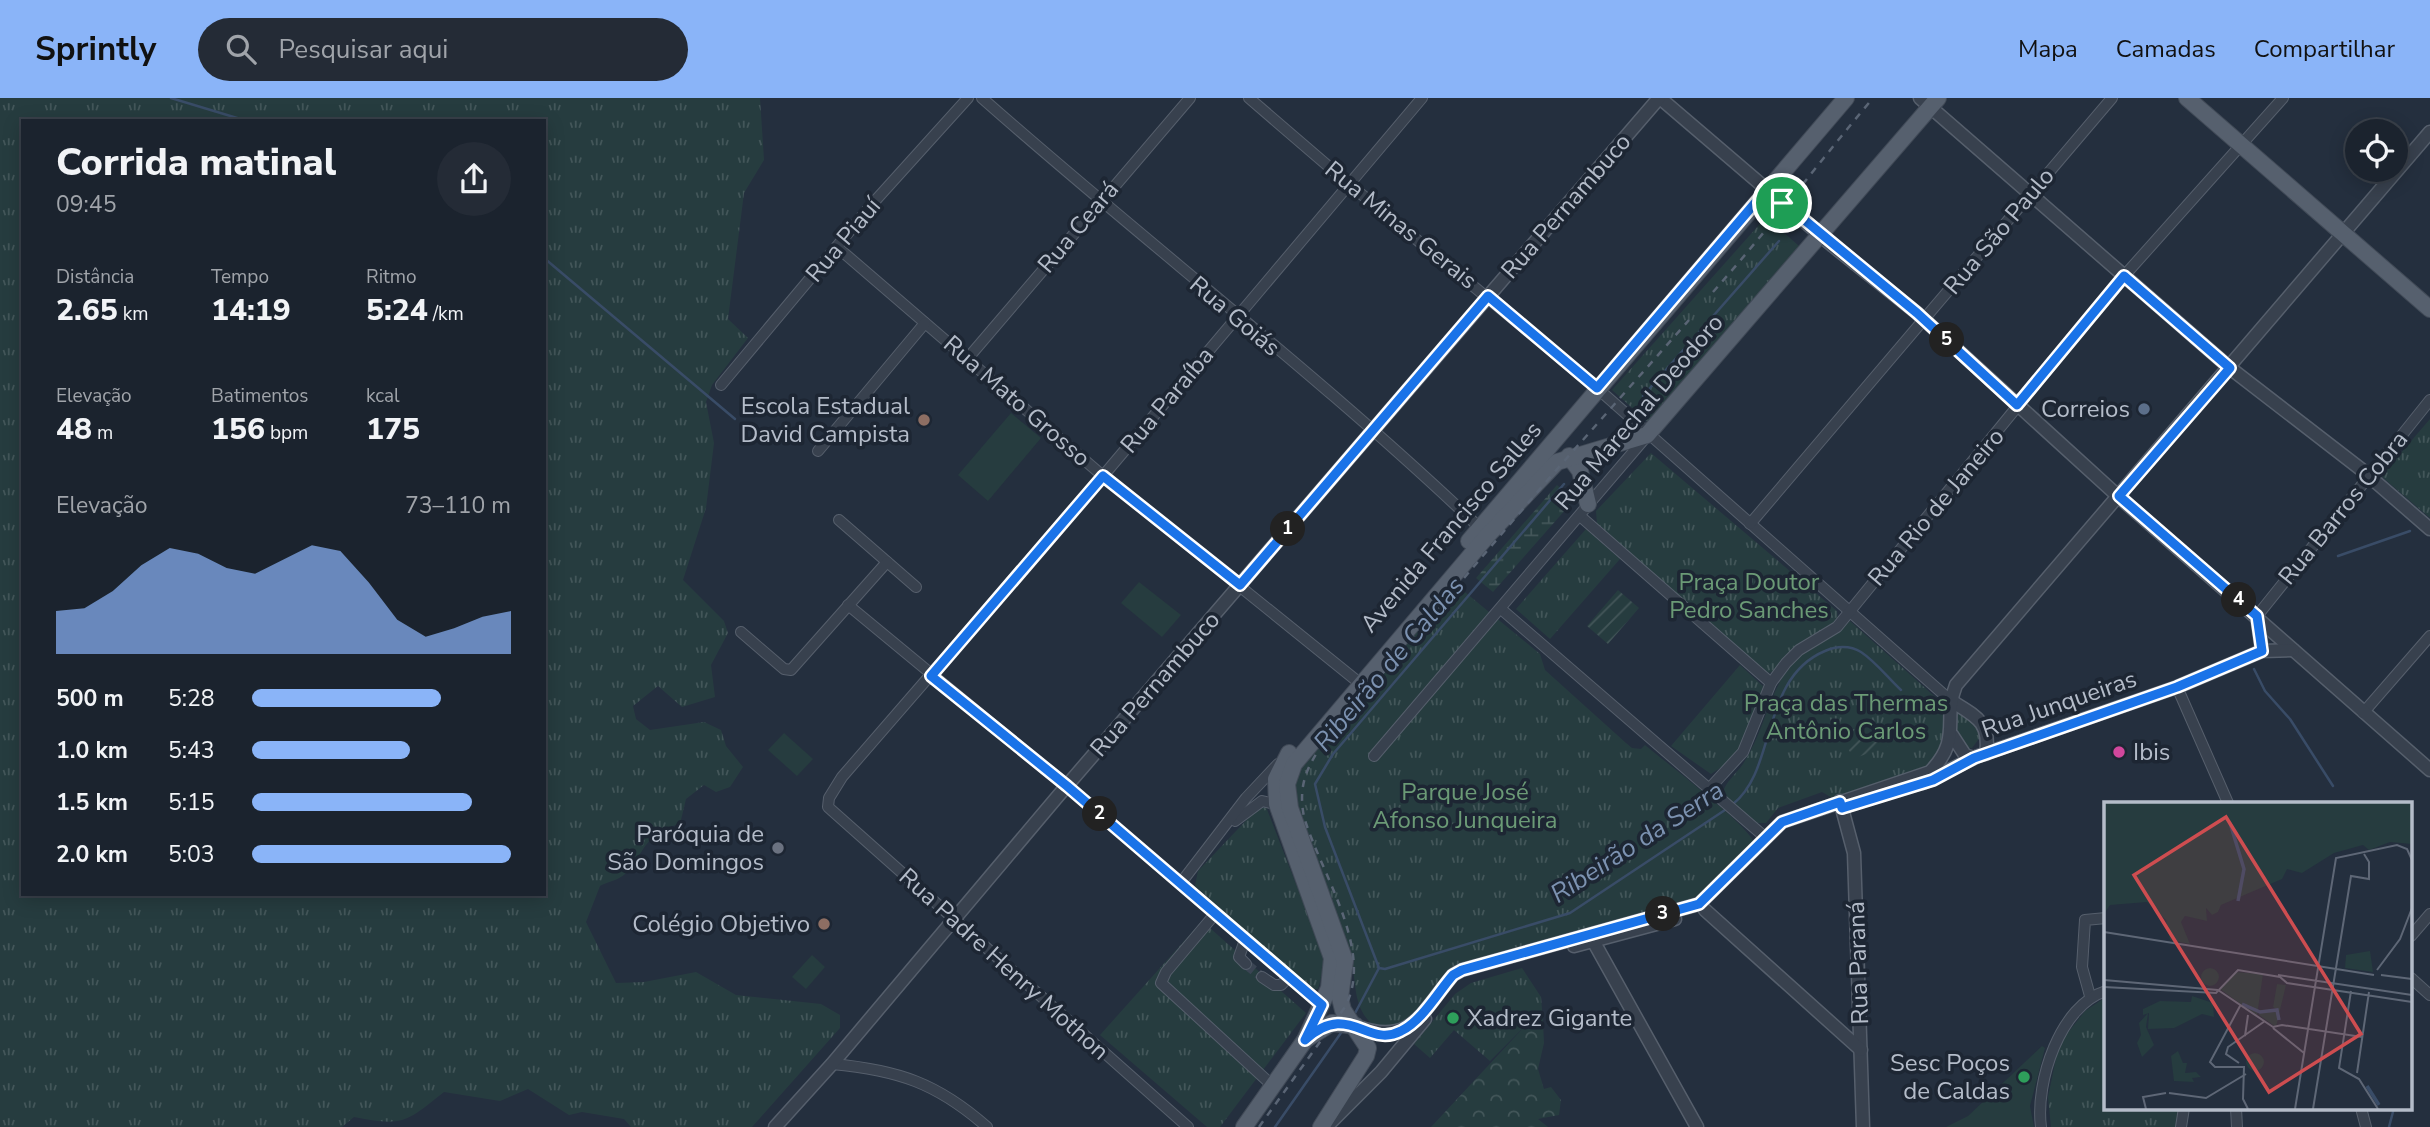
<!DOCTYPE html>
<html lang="pt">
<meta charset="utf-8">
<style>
body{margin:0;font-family:"Nunito Sans",sans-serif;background:#242b36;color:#f1f3f6;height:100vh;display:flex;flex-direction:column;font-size:26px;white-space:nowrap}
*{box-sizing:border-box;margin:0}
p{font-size:23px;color:#a0a4aa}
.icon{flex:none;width:38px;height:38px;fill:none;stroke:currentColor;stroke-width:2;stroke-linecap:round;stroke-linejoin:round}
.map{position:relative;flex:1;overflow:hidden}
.details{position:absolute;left:21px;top:21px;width:525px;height:777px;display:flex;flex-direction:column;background:#1b232e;border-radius:0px;box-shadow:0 4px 18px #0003,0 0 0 2px #39404a}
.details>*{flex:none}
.buttons{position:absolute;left:2345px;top:21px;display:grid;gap:14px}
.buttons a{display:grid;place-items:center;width:63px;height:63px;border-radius:50%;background:#1b232e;box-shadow:0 4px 18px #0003,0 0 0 2px #39404a;font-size:35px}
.pin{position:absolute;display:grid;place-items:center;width:60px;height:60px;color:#fff;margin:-30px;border:4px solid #fff;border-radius:50%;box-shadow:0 2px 7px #0007}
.km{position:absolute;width:35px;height:35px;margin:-18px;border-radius:50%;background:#222;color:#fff;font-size:19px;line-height:35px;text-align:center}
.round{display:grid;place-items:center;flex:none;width:74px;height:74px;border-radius:37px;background:#242b36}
.head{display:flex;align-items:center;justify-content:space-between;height:119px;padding:0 35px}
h1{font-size:38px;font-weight:800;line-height:52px}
.stats{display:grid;grid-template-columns:repeat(3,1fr);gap:10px;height:119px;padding:7px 35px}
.stats div{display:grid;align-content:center}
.stats b{font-size:30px;font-weight:800}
.stats small{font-size:19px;font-weight:400}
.stats p{font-size:19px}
.chart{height:196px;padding:14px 35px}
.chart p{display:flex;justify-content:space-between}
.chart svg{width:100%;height:126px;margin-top:7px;fill:#8ab4f8;opacity:.7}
ul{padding:0 35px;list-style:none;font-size:23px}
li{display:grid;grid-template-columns:112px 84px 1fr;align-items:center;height:52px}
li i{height:18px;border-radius:9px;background:#8ab4f8}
header{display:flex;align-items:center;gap:42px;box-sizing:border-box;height:98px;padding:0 35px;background:#8ab4f8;color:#111}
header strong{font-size:33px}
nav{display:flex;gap:38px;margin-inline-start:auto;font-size:24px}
.search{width:490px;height:63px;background:#242b36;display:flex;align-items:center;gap:18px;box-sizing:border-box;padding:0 24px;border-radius:38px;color:#a0a4aa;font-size:26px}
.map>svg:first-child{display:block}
.forest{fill:url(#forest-crowns)}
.wetland{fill:url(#wetland-marsh)}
.park{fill:url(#park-tufts);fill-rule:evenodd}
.garden{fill:url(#garden-furrows)}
.pitch{fill:#263c3f}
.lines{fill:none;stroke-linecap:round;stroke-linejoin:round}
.stream{stroke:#394c67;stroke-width:2.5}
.minor-tunnel{stroke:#3a4453;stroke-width:10;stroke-dasharray:10 5;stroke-linecap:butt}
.minor-casing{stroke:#565f6c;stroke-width:12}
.tertiary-casing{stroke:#565f6c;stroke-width:15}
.primary-casing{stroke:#414a57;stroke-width:18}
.minor{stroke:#38414e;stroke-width:10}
.tertiary{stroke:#38414e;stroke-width:12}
.primary{stroke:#56606e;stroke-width:16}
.rail{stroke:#5a6575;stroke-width:2.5;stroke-dasharray:7 7;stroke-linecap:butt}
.route-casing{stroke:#fff;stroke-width:14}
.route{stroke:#1a73e8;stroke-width:9}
.service-dot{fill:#5c6f8a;stroke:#1d2633;stroke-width:2.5}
.education-dot{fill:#8d6e63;stroke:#1d2633;stroke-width:2.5}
.hotel-dot{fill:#d1479c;stroke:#1d2633;stroke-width:2.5}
.worship-dot{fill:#6b7280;stroke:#1d2633;stroke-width:2.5}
.leisure-dot{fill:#2e9e5b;stroke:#1d2633;stroke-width:2.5}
.labels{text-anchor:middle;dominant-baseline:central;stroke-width:7;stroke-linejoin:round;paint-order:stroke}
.street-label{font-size:24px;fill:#b4bcc9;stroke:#1d2633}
.poi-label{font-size:24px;fill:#b4bcc9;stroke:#1d2633;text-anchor:end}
.park-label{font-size:24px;fill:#6b9a76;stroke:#1d2633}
.water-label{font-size:26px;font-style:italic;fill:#7c92b1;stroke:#1d2633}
.inset-river{fill:none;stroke:#394c67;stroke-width:3.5}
.inset-road{fill:none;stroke:#5e6776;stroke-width:2}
.view{fill:#ce4d50;fill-opacity:0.15;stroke:#ce4d50;stroke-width:3.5}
.inset-edge{fill:none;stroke:#b4bcc9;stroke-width:3.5}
</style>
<header>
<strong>Sprintly</strong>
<div class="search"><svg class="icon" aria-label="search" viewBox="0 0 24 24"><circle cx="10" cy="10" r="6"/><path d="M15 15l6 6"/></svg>Pesquisar aqui</div>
<nav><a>Mapa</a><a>Camadas</a><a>Compartilhar</a></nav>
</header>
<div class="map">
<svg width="2430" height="1029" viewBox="0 0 2430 1029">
<defs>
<pattern id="forest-crowns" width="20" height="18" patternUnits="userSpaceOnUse" patternTransform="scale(1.75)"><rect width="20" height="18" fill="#263c3f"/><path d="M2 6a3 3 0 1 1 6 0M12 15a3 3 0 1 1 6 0" fill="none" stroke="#435659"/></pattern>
<pattern id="wetland-marsh" width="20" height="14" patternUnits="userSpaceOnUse" patternTransform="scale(1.75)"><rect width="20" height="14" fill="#263c3f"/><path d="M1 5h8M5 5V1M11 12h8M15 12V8" fill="none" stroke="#435659"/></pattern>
<pattern id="park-tufts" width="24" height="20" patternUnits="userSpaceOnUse" patternTransform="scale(1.75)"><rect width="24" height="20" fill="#263c3f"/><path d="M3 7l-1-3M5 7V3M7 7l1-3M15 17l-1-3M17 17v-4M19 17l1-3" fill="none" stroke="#435659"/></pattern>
<pattern id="garden-furrows" width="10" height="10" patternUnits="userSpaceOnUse" patternTransform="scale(1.75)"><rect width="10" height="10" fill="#263c3f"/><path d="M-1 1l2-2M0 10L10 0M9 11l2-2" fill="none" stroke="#435659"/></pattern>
</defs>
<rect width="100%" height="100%" fill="#242f3e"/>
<polygon class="forest" points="1543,924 1544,945 1538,971 1544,991 1551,989 1561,1002 1559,1017 1538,1021 1548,1029 1431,1029 1526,927"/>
<polygon class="wetland" points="1557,387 1574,402 1493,494 1476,480"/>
<g class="park">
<path d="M0,0h760l4,62 -20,33 -16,126 20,19 -36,47 -6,17 8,41 -8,65 -23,72 41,41 4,12 -17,32 4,32 -33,10 -24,-21 -25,20 3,13 14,11 54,-8 17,8 5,16 17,21 -13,20 -14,5 -12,-7 -18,14 -6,25c-36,9 -33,26 -55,50 -6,6 -18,8 -25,12l-14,36 30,61 28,-1 52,-10 40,23 85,9 19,11v13l-88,99h-121l-7,-8 -42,-7 -13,3 -41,-26 -28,12 -56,-9c-38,30 -40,35 -90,25l-12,10h-342zM23,23h521v773h-521z"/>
<polygon points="1766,119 1799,148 1648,324 1612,292"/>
<polygon points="2430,321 2430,420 2381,378"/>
<polygon points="1651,355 1837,513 1838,522 1830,530 1795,549 1773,574 1767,575 1597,426 1596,413"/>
<polygon points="1586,431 1620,461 1550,541 1516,511"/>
<path d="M1454,485l86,71 5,16 81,73 6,5 9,1 4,-4c20,17 104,80 110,99l-45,45 -29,15 -201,56 -80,64 -25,3c-23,-19 -18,-43 -24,-69 -13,-54 -48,-102 -57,-157 -3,-17 4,-30 12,-45z"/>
<path d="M1850,523l92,82c6,20 5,52 -14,66 -13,9 -75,24 -94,30l-12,-7 -44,16 -12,15h-8l-36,-28c3,-13 14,-21 21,-31 24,-36 25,-79 58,-110 15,-14 35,-17 49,-33z"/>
<polygon points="1740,567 1764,589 1735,660 1711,676 1671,648"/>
<polygon points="1958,613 1976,626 1981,638 1972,650 1967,650 1957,635"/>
<polygon points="1266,709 1323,855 1325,865 1318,891 1312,891 1195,788 1198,773 1256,712"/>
<polygon points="1202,823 1306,915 1220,1029 1207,1029 1100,937"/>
<polygon points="1522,870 1541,899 1543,924 1526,927 1490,963 1454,932 1430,960 1414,946 1455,896 1471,885"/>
<polygon points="2106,899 2106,1010 2181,1010 2179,1029 2051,1029 2048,999 2059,946 2085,913"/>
</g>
<g class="garden">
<polygon points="1618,492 1639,510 1608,546 1587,528"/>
<polygon points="1845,627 1888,648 1858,659 1849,653"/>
</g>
<g class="pitch">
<polygon points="1011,315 1041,340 988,403 958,377"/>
<polygon points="1139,484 1181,517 1162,539 1121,505"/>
<polygon points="784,635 813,661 797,678 768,652"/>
<polygon points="812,857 825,869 806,891 792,879"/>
<polygon points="2042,948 2045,950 2030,1008 2034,1029 1946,1029 1968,1018"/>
</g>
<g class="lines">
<g class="stream">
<polyline points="171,0 247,23"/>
<polyline points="544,160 735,321"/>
<polyline points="1643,298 1779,143"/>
<polyline points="2338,458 2410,433"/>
<polyline points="2254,571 2265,593 2290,621 2333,688"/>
<path d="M1733,706c44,-34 27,-126 92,-153 11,-5 25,-6 36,1 15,10 27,26 40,38"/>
<polyline points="1379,870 1385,871 1570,815 1728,710"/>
<polyline points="1379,870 1325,729 1315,686 1333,656 1564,386"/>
<polyline points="1353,919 1379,870"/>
<polyline points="1275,1029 1343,932"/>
<polyline points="2389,1029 2394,1010"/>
</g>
<polyline class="minor-tunnel" points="1246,866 1262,879"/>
<defs>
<g id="minor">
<path d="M982,0c165,146 341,280 500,432"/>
<polyline points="1249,0 1349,86 1597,290 1950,602"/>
<polyline points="837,149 1103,378 1362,587"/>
<polyline points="968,260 1190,0"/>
<polyline points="721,287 874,104 968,0"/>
<polyline points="818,353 925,225"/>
<polyline points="1580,418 1771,585"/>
<polyline points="839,422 916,489"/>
<polyline points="1750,426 2112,0"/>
<polyline points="848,507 1067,688 1322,907"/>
<polyline points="1501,511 1766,740"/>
<polyline points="2257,518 2430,302"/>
<polyline points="741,534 784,571 791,572 887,464"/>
<polyline points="2177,589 2228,705"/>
<polyline points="2363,615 2430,538"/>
<polyline points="1374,658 1646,339"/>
<polyline points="1708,692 1743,654 1771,585 1786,565 1799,552 1837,529 2124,178 2283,0"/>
<polyline points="1235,723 1262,703 1279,707"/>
<polyline points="1180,786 1246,700 1278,666"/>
<polyline points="1215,816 1166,874 1161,885 1273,988"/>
<polyline points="2411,838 2430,816"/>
<polyline points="1245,842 1239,859 1246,866"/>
<polyline points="1262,879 1274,887 1281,887 1289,879"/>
<polyline points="2411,880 2430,897"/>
<polyline points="2090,898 2082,869 2085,822 2106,820"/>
<path d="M832,966c66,6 105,19 155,63"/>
<polyline points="2236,1010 2237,1029"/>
<polyline points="2361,1010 2366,1029"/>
<polyline points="1188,1029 828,709 829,700 842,679 1103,378 1422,0"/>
<path d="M2041,1029c-6,-45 19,-122 65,-136"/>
<polyline points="2181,1029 2184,1010"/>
</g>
<g id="tertiary">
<polyline points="1660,0 1833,148 1917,215 2119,399 2430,672"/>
<polyline points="1920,0 2230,270 2362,372 2430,431"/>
<polyline points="2257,518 2262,553"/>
<path d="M1950,602c25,16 41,21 36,54"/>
<polyline points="1952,637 1965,657 1974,660"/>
<polyline points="1923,685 1978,658 2177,589 2262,553 2293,552"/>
<polyline points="1840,703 1854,755 1863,1029"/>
<polyline points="1705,812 1861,952"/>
<polyline points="1591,839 1697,1029"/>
<polyline points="1574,848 1675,821"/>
<path d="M1356,928c55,21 65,-13 97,-51l9,-5 237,-66 83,-82 148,-50c33,-34 12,-52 26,-87l474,-553"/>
<polyline points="775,1029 832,966 1058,698 1659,0"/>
<polyline points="1326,1029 1381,974 1425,921"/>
</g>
<g id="primary">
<polyline points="2187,0 2430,211"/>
<polyline points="1569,358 1580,373 1588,406"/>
<polyline points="1469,443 1846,0"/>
<polyline points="1289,655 1276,681 1277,706 1332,860 1329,890 1305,942"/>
<polyline points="1244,1029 1305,942 1332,925 1356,928"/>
<polyline points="1321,1029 1366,958 1368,950 1343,912 1340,900 1345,863 1290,710 1287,686 1294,666 1488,437 1557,364 1647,337 1938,0"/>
</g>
</defs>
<use href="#minor" class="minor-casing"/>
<use href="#tertiary" class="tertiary-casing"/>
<use href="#primary" class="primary-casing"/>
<use href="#minor" class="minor"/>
<use href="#tertiary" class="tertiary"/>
<use href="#primary" class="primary"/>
<g class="rail">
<path d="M1713,194c56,-63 106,-130 160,-194"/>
<path d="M1259,1029l86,-120c30,-56 -24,-133 -41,-190 -6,-31 2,-49 20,-75l227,-266 138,-156"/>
</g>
</g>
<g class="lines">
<defs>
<path id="route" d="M1767,91l150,124 100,92 107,-129 106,92 -111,128 138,120 5,35 -85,36 -203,71 -41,22 -91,28 -2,-6 -58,20 -83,82 -237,66 -9,5c-15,17 -31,46 -52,56 -34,18 -52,-31 -96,9l17,-35 -255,-219 -136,-110 172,-200 137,109 248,-289 109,92z"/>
</defs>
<use href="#route" class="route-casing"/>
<use href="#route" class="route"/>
</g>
<circle class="service-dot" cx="2144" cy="311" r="7"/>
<g class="education-dot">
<circle cx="924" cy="322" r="7"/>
<circle cx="824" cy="826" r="7"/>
</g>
<circle class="hotel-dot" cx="2119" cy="654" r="7"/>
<circle class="worship-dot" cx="778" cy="750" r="7"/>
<g class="leisure-dot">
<circle cx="1453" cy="920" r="7"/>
<circle cx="2024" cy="979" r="7"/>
</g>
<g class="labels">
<g class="street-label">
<text transform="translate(1566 108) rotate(-49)">Rua Pernambuco</text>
<text transform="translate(1401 127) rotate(39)">Rua Minas Gerais</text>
<text transform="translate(1078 129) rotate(-50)">Rua Ceará</text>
<text transform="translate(1999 133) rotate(-50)">Rua São Paulo</text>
<text transform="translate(843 142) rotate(-50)">Rua Piauí</text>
<text transform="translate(1235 218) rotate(40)">Rua Goiás</text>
<text transform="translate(1167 302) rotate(-50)">Rua Paraíba</text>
<text transform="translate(1017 303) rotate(41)">Rua Mato Grosso</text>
<text transform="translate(1639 314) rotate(-50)">Rua Marechal Deodoro</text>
<text transform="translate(1936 409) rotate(-50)">Rua Rio de Janeiro</text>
<text transform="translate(2343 410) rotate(-51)">Rua Barros Cobra</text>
<text transform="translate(1451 429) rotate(-50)">Avenida Francisco Salles</text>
<text transform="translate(1155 586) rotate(-49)">Rua Pernambuco</text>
<text transform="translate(2059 606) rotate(-19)">Rua Junqueiras</text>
<text transform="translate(1858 865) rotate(-92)">Rua Paraná</text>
<text transform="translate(1004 866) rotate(42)">Rua Padre Henry Mothon</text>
</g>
<g class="poi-label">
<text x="910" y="308">Escola Estadual<tspan x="910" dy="28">David Campista</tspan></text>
<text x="2130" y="311">Correios</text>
<text x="2133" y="654" text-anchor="start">Ibis</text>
<text x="764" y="736">Paróquia de<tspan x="764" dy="28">São Domingos</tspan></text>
<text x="810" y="826">Colégio Objetivo</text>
<text x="1467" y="920" text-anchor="start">Xadrez Gigante</text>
<text x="2010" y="965">Sesc Poços<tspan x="2010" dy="28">de Caldas</tspan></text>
</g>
<g class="park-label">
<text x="1749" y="484">Praça Doutor<tspan x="1749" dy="28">Pedro Sanches</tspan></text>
<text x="1846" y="605">Praça das Thermas<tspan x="1846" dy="28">Antônio Carlos</tspan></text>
<text x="1465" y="694">Parque José<tspan x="1465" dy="28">Afonso Junqueira</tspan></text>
</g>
<g class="water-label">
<text transform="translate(1389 566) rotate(-50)">Ribeirão de Caldas</text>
<text transform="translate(1637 744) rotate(-33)">Ribeirão da Serra</text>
</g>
</g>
<g transform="translate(2104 704)">
<rect width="308" height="308" fill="#242f3e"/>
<path d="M88,194l21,7 1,14 -12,-3 -28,14 -26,1 1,-16 -6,2v-6l17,-8 31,1zM74,249l5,12h4l-2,10 11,-1 5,5 -9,1 2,4 -20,-1 -3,-25z" fill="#263c3f"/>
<path d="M44,211l-2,14 8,18 -12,12 -5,-14 4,-8 -2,-12z" fill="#263c3f"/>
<path d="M0,1h308v41l-22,-2 -21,8 -6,-5 -29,8 -32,20 -15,-4 -5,10 -61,26 -3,7 -6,3 -6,-7 1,13 -22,-5 -4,6 9,22 -20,-4 -4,-20 -19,-18 -37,3 -6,9zM97 175a9 9 0 1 1 18 0a9 9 0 1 1-18 0ZM131,170l28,2 -6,42 -37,-27zM173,182l9,1 -10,42 -17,-12 1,-5 16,-1 -3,-2zM142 260a9 9 0 1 1 18 0a9 9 0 1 1-18 0Z" fill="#263c3f"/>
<path d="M266,149l3,21 -28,-4 1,-13z" fill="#263c3f"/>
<path class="inset-river" d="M126,21l14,46 -6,32M138,202l18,8 17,-2 2,10M263,284l12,19"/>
<path class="inset-road" d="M0,130l270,43M273,168l23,-31 12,-31M174,173l134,20M277,173l31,4M0,178l114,10M0,185l112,6 22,-23 42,7 7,6 125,19M114,188l55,37 9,-2 80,12M247,189l-12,77 20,11 19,30M136,204l-30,56 5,5h29l-1,32 5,10M169,226l31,25M141,234l3,-21M135,261l-13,-9 2,-7 37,-26M253,271l12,-81M65,291l37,5 40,-24M42,307l-3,-12 23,-4M191,307l41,-251 61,-13 10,4 5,11M209,307l38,-233 18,3v-17l-5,-8"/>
<path class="view" d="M122,15l135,217 -92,58 -135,-217z"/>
<rect width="308" height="308" class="inset-edge"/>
</g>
</svg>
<div class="buttons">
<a><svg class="icon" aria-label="locate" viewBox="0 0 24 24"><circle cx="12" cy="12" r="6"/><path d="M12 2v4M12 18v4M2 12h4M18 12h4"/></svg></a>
</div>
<div class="pin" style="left:1782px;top:105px;background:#1e9e55"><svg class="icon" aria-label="arrive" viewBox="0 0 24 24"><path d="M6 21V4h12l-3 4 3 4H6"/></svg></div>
<b class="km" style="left:1288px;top:431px">1</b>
<b class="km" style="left:1100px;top:716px">2</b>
<b class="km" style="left:1663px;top:816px">3</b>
<b class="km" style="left:2239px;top:502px">4</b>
<b class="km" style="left:1947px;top:242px">5</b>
<section class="details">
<div class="head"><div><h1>Corrida matinal</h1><p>09:45</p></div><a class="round"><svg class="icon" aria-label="share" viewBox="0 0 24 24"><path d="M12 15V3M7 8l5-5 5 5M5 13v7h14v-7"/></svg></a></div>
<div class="stats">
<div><p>Distância</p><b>2.65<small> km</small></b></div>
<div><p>Tempo</p><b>14:19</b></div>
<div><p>Ritmo</p><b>5:24<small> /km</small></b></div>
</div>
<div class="stats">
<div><p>Elevação</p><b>48<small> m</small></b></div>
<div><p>Batimentos</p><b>156<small> bpm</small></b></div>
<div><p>kcal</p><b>175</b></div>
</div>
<div class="chart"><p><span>Elevação</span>73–110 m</p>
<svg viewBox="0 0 160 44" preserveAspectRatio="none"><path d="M0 44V29L10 28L20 22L30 13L40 7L50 9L60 14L70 16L80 11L90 6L100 8L110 19L120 32L130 38L140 35L150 31L160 29V44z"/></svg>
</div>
<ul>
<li><b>500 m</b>5:28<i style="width:73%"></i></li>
<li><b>1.0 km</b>5:43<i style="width:61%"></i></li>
<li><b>1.5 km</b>5:15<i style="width:85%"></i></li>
<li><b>2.0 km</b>5:03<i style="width:100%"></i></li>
</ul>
</section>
</div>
